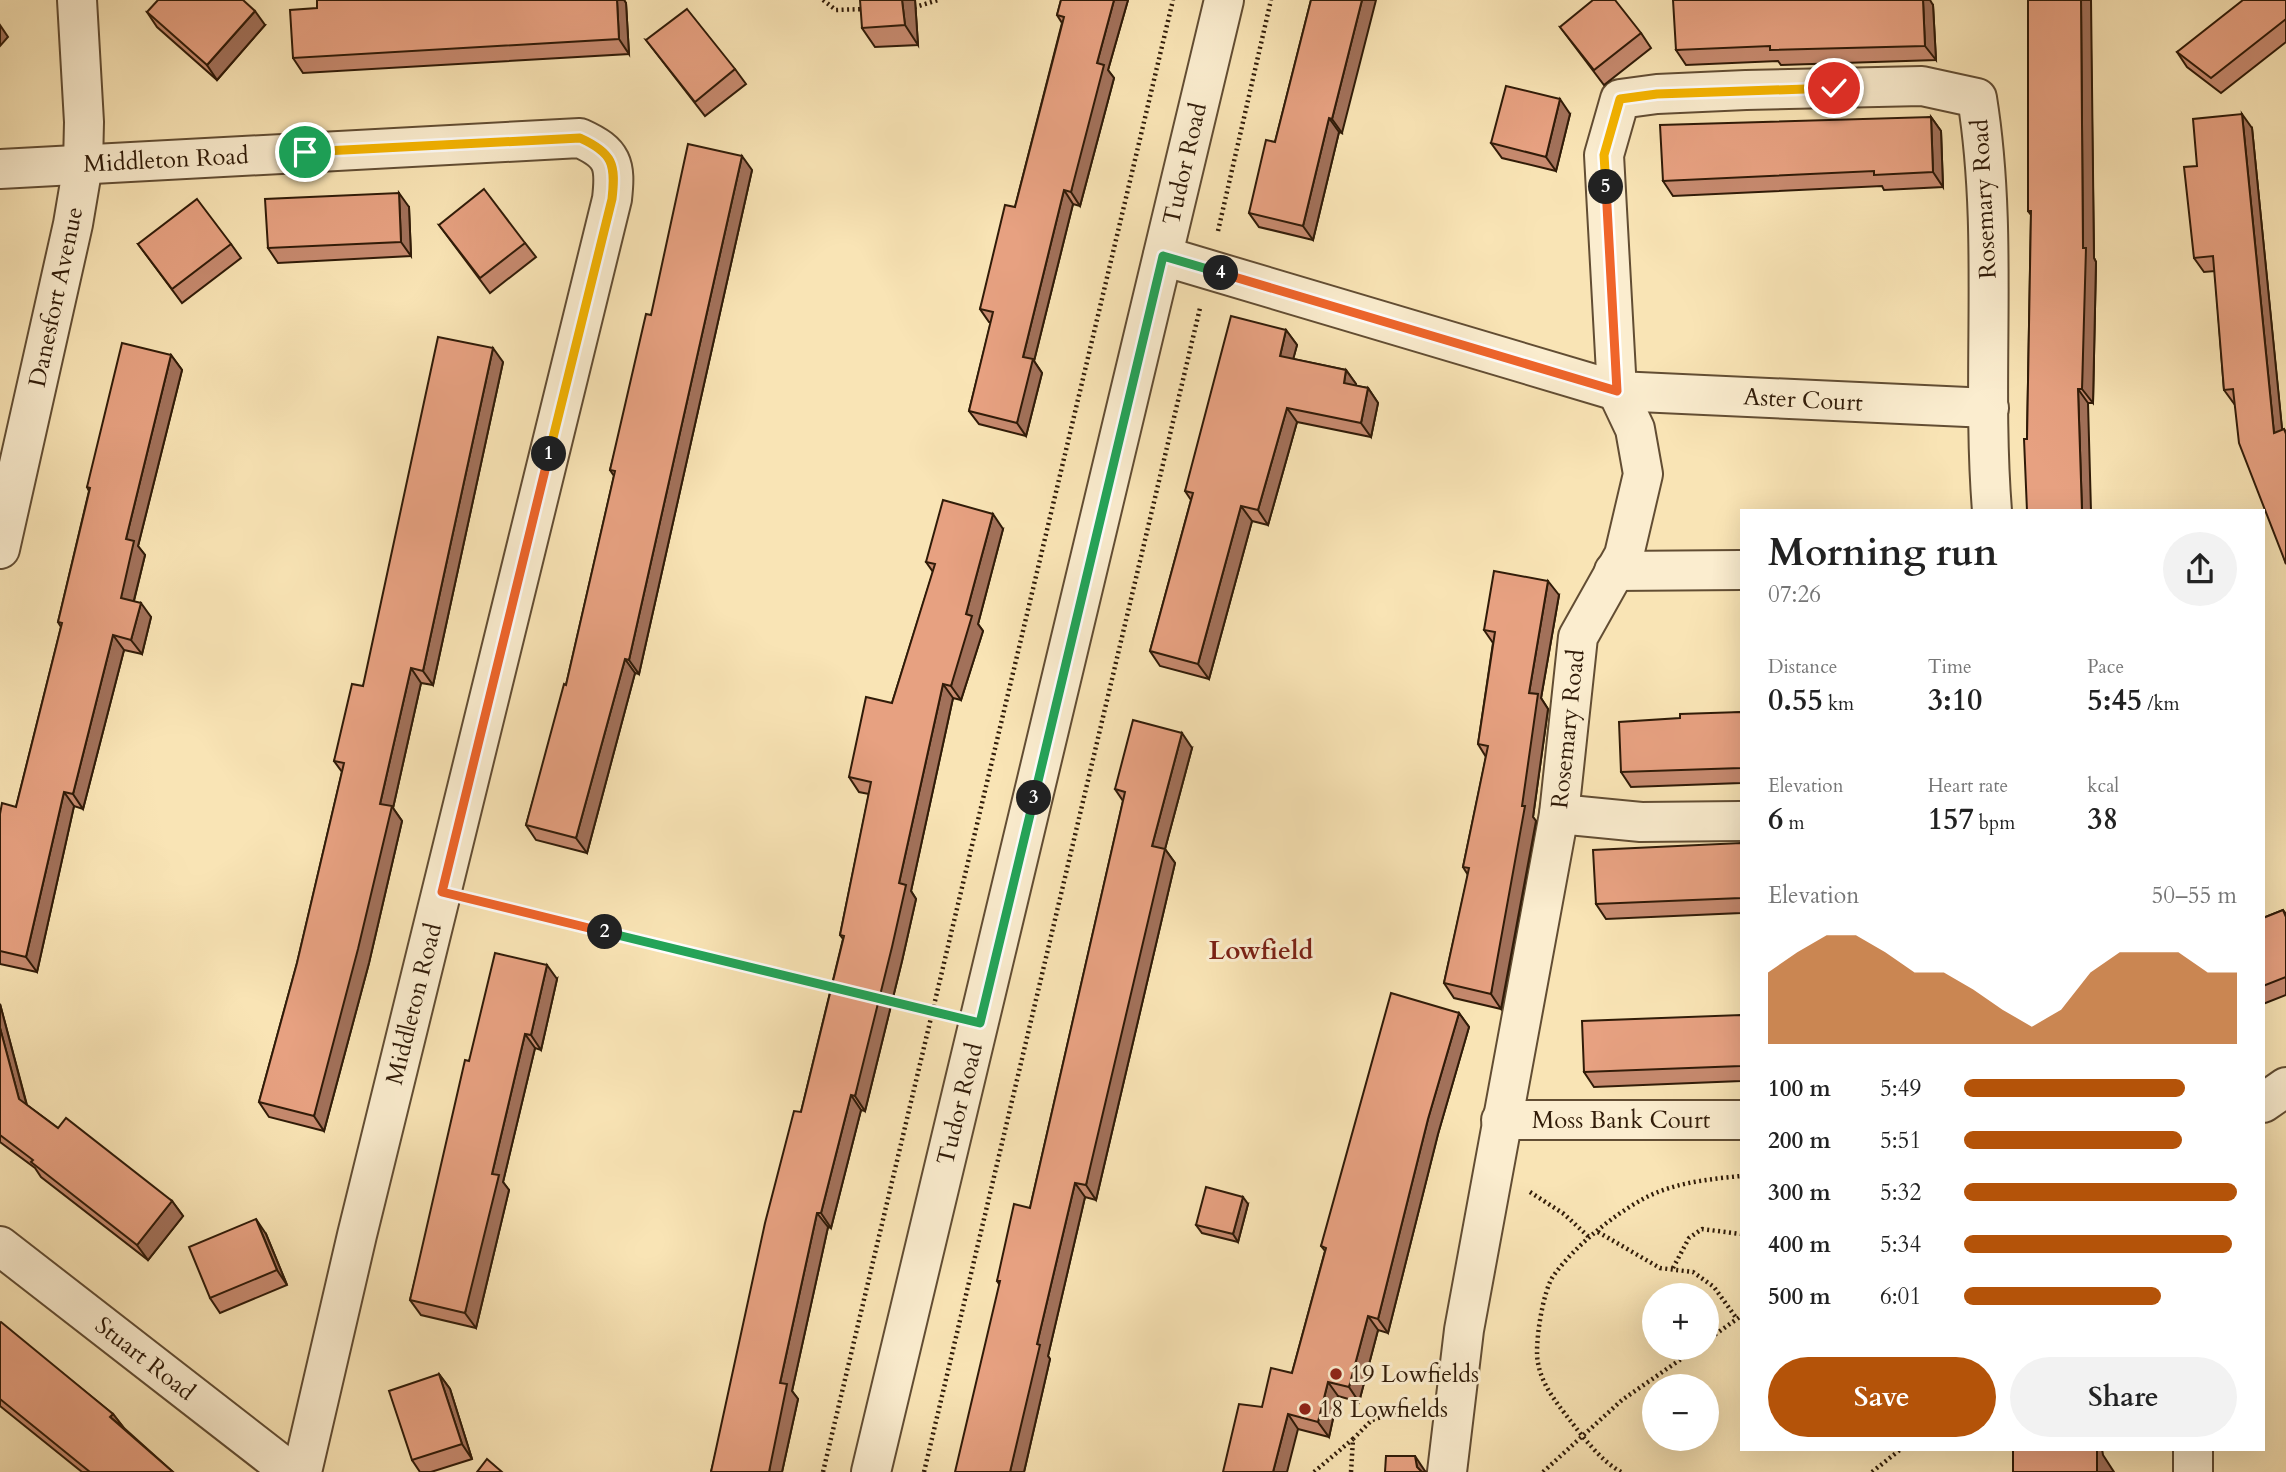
<!DOCTYPE html>
<meta charset="utf-8">
<style>
body{margin:0;font-family:Cardo,serif;background:#f2f2f2;color:#222;height:100vh;display:flex;flex-direction:column;font-size:26px;white-space:nowrap}
*{box-sizing:border-box;margin:0}
p{font-size:23px;color:#767676}
.icon{flex:none;width:38px;height:38px;fill:none;stroke:currentColor;stroke-width:2;stroke-linecap:round;stroke-linejoin:round}
.map{position:relative;flex:1;overflow:hidden}
.sheet{position:absolute;left:1740px;top:509px;width:525px;height:942px;display:flex;flex-direction:column;background:#fff;border-radius:0px;box-shadow:0 7px 28px #0002}
.sheet>*{flex:none}
.controls{position:absolute;left:1642px;top:1283px;display:grid;gap:14px}
.controls a{display:grid;place-items:center;width:77px;height:77px;border-radius:50%;background:#fff;box-shadow:0 7px 28px #0002;font-size:35px}
.pin{position:absolute;display:grid;place-items:center;width:60px;height:60px;color:#fff;margin:-30px;border:4px solid #fff;border-radius:50%;box-shadow:0 2px 7px #0007}
.km{position:absolute;width:35px;height:35px;margin:-18px;border-radius:50%;background:#222;color:#fff;font-size:19px;line-height:35px;text-align:center}
.round{display:grid;place-items:center;flex:none;width:74px;height:74px;border-radius:37px;background:#f2f2f2}
.overview{display:flex;align-items:center;justify-content:space-between;height:119px;padding:0 28px}
h1{font-size:38px;font-weight:700;line-height:52px}
.figures{display:grid;grid-template-columns:repeat(3,1fr);gap:10px;height:119px;padding:7px 28px}
.figures div{display:grid;align-content:center}
.figures b{font-size:30px;font-weight:700}
.figures small{font-size:19px;font-weight:400}
.figures p{font-size:19px}
.chart{height:196px;padding:14px 28px}
.chart p{display:flex;justify-content:space-between}
.chart svg{width:100%;height:126px;margin-top:7px;fill:#b45309;opacity:.7}
.button{display:flex;gap:14px;margin-top:auto;padding:14px 28px}
.button a{flex:1;height:80px;border-radius:42px;background:#b45309;color:#fff;font-size:28px;font-weight:700;line-height:80px;text-align:center}
.button a+a{background:#f2f2f2;color:#222}
ul{padding:0 28px;list-style:none;font-size:23px}
li{display:grid;grid-template-columns:112px 84px 1fr;align-items:center;height:52px}
li i{height:18px;border-radius:9px;background:#b45309}
.map>svg:first-child{display:block}
.lines{fill:none;stroke-linecap:round;stroke-linejoin:round}
.minor-casing{stroke:#624d33;stroke-width:42}
.tertiary-casing{stroke:#624d33;stroke-width:42}
.path{stroke:#301b08;stroke-width:4.5;stroke-dasharray:2 3.5;stroke-linecap:butt}
.minor{stroke:#fbedcf;stroke-width:38}
.tertiary{stroke:#fbedcf;stroke-width:38}
.wall{fill:#c78a6f;stroke:#301b08;stroke-width:2}
.shaded-wall{fill:#a2715a;stroke:#301b08;stroke-width:2}
.building{fill:#e7a181;stroke:#301b08;stroke-width:2}
.split-1-casing{stroke:#fff;stroke-width:14}
.split-2-casing{stroke:#fff;stroke-width:14}
.split-3-casing{stroke:#fff;stroke-width:14}
.split-4-casing{stroke:#fff;stroke-width:14}
.split-5-casing{stroke:#fff;stroke-width:14}
.split-6-casing{stroke:#fff;stroke-width:14}
.split-1{stroke:#f5b400;stroke-width:9}
.split-2{stroke:#f0652b;stroke-width:9}
.split-3{stroke:#22a559;stroke-width:9}
.split-4{stroke:#22a559;stroke-width:9}
.split-5{stroke:#f0652b;stroke-width:9}
.split-6{stroke:#f5b400;stroke-width:9}
.poi-dot{fill:#8f2418;stroke:#fbedcf;stroke-width:2.5}
.labels{text-anchor:middle;dominant-baseline:central;stroke-width:6;stroke-linejoin:round;paint-order:stroke}
.street-label{font-size:24px;fill:#301b08;stroke:#fbedcf}
.poi-label{font-size:24px;fill:#301b08;stroke:#fbedcf;text-anchor:start}
.neighbourhood-label{font-size:26px;font-weight:bold;fill:#7a1f14;stroke:#fbedcf}
</style>
<div class="map">
<svg width="2286" height="1472" viewBox="0 0 2286 1472">
<rect width="100%" height="100%" fill="#f9e4b5"/>
<filter id="stains"><feTurbulence type="fractalNoise" baseFrequency=".00286" numOctaves="4"/><feColorMatrix values="0 0 0 0 .2 0 0 0 0 .09 0 0 0 0 .02 0 0 0 .5 -.17"/></filter>
<radialGradient id="worn" r=".72"><stop offset=".6" stop-color="#630" stop-opacity="0"/><stop offset="1" stop-color="#630" stop-opacity=".3"/></radialGradient>
<g class="lines">
<defs>
<g id="minor">
<path d="M0,169l580,-31c33,15 36,26 32,61l-255,1036 -55,237"/>
<polyline points="1163,256 1617,391 1989,408"/>
<polyline points="0,549 73,224 83,165 84,122 77,0"/>
<polyline points="1614,571 1741,570"/>
<polyline points="1559,814 1641,822 1741,821"/>
<polyline points="2263,1103 2286,1087"/>
<polyline points="1501,1120 1741,1120"/>
<polyline points="0,1246 291,1472"/>
<path d="M1447,1472l17,-142 95,-516 19,-177 46,-82 19,-81 -8,-45 -18,-38 -13,-236 16,-56 37,-5 89,-4 176,-4 55,12c22,136 4,276 15,413"/>
<polyline points="2193,1472 2193,1449"/>
</g>
<polyline id="tertiary" points="871,1472 1224,0"/>
</defs>
<use href="#minor" class="minor-casing"/>
<use href="#tertiary" class="tertiary-casing"/>
<g class="path">
<polyline points="823,0 836,10 865,9"/>
<polyline points="909,9 938,0"/>
<polyline points="1218,231 1271,0"/>
<polyline points="480,901 835,988"/>
<polyline points="888,1001 934,1012"/>
<polyline points="1530,1192 1564,1214 1590,1238"/>
<polyline points="1598,1232 1660,1268 1693,1272 1714,1287 1737,1319"/>
<polyline points="1673,1268 1689,1238 1702,1229 1741,1234"/>
<polyline points="1706,1341 1741,1316"/>
<polyline points="823,1472 1173,0"/>
<polyline points="924,1472 1200,308"/>
<polyline points="1314,1472 1353,1439"/>
<polyline points="1351,1472 1353,1439 1372,1420 1414,1407"/>
<polyline points="1543,1472 1622,1400 1697,1348"/>
<path d="M1621,1472c-21,-12 -37,-34 -52,-53 -13,-17 -27,-34 -31,-56 -4,-17 5,-74 16,-88 21,-29 58,-59 89,-76 29,-16 66,-20 98,-23"/>
<polyline points="1872,1472 1901,1449"/>
</g>
<use href="#minor" class="minor"/>
<use href="#tertiary" class="tertiary"/>
</g>
<g class="wall">
<polygon points="317,0 624,0 626,3 629,54 303,73 293,58 317,8"/>
<polygon points="915,0 918,45 875,47 862,28"/>
<polygon points="1061,0 1128,0 1108,70 1114,78 1080,206 1073,204 1034,361 1042,373 1026,436 979,424 969,411 991,322 989,322 980,309 1015,207 1062,23 1057,15"/>
<polygon points="1311,0 1342,133 1339,132 1313,240 1259,227 1249,213 1275,142"/>
<polygon points="2286,0 2286,42 2221,93 2187,67 2177,52"/>
<polygon points="1933,5 1936,60 1781,65 1778,61 1686,65 1676,50"/>
<polygon points="147,12 265,25 217,80 157,27"/>
<polygon points="1560,27 1641,33 1651,48 1604,85"/>
<polygon points="646,40 735,69 746,84 705,116"/>
<polygon points="2091,47 2094,258 2096,262 2093,403 2088,403 2027,439 2031,215 2028,211"/>
<polygon points="1570,114 1556,171 1502,158 1491,143"/>
<polygon points="1931,117 1941,131 1943,187 1884,190 1882,186 1673,196 1663,181"/>
<polygon points="2252,128 2282,430 2284,429 2286,432 2286,564 2235,405 2224,390 2215,271 2204,272 2194,258 2197,166"/>
<polygon points="752,170 639,674 635,673 587,853 536,840 526,825 566,685 614,476 610,470 651,315"/>
<polygon points="409,207 411,256 278,263 268,248"/>
<polygon points="439,225 525,243 536,257 490,293"/>
<polygon points="138,244 231,244 241,258 182,303"/>
<polygon points="1286,330 1297,345 1293,359 1346,370 1356,384 1356,386 1368,388 1378,403 1371,437 1297,422 1268,525 1252,521 1209,679 1160,666 1150,651 1191,500 1185,491"/>
<polygon points="171,355 182,370 138,546 145,555 134,601 151,617 142,654 124,650 83,809 74,806 37,972 0,964 0,814 16,807 61,627 58,622 89,491 87,487"/>
<polygon points="503,362 433,685 421,683 393,808 402,821 369,963 324,1131 269,1117 259,1102 297,963 342,772 334,761 363,686"/>
<polygon points="1003,529 978,624 983,631 961,700 953,698 911,891 916,899 902,961 865,1111 861,1110 831,1228 828,1227 792,1391 798,1399 782,1472 711,1472 801,1112 843,939 840,935 869,794 859,792 849,777 892,703 933,572 926,562"/>
<polygon points="1559,595 1541,698 1548,709 1533,817 1536,821 1501,1009 1454,998 1444,983 1468,875 1463,867 1486,757 1478,744 1493,643 1484,630"/>
<polygon points="1741,712 1741,783 1631,787 1621,772 1680,718"/>
<polygon points="1192,748 1165,849 1175,863 1096,1200 1085,1197 1048,1356 1050,1359 1024,1472 999,1284 997,1281 1030,1208 1123,801 1115,789"/>
<polygon points="1741,843 1741,913 1606,919 1596,904"/>
<polygon points="2283,910 2286,914 2286,995 2263,1004 2263,918"/>
<polygon points="557,979 541,1050 535,1048 503,1182 509,1190 476,1328 421,1315 410,1300 469,1061"/>
<polygon points="0,1004 27,1105 58,1128 172,1201 183,1216 148,1260 41,1177 35,1168 0,1142"/>
<polygon points="1459,1013 1469,1027 1438,1134 1388,1333 1378,1330 1359,1402 1338,1396 1329,1437 1298,1429 1262,1407 1292,1373 1325,1251 1321,1246"/>
<polygon points="1741,1015 1741,1081 1594,1087 1584,1072"/>
<polygon points="1248,1204 1238,1242 1202,1233 1196,1225"/>
<polygon points="266,1234 287,1285 220,1313 210,1298"/>
<polygon points="0,1323 113,1414 124,1428 173,1472 82,1472 0,1406"/>
<polygon points="439,1374 450,1389 472,1459 431,1472 420,1472 412,1460"/>
</g>
<g class="shaded-wall">
<polygon points="617,0 624,0 626,3 629,54 619,39"/>
<polygon points="902,0 915,0 918,45 905,25"/>
<polygon points="1114,0 1128,0 1108,70 1114,78 1080,206 1071,192 1097,63"/>
<polygon points="1362,0 1376,0 1342,133 1332,119"/>
<polygon points="1923,0 1930,0 1933,5 1936,60 1925,46"/>
<polygon points="2081,0 2091,0 2094,258 2096,262 2093,403 2082,389 2083,248"/>
<polygon points="255,11 265,25 217,80 207,65"/>
<polygon points="0,25 8,37 0,46"/>
<polygon points="1560,99 1570,114 1556,171 1546,157"/>
<polygon points="2242,114 2252,128 2284,448 2274,433"/>
<polygon points="1931,117 1941,131 1943,187 1933,172"/>
<polygon points="1329,118 1339,132 1313,240 1303,226"/>
<polygon points="742,156 752,170 639,674 629,660"/>
<polygon points="1064,190 1073,204 1034,361 1042,373 1026,436 1017,423 1023,357"/>
<polygon points="399,193 409,207 411,256 401,242"/>
<polygon points="1286,330 1297,345 1290,371 1280,356"/>
<polygon points="493,348 503,362 433,685 423,671"/>
<polygon points="171,355 182,370 138,546 145,555 131,612 121,598 126,539"/>
<polygon points="1346,370 1356,384 1354,397 1344,383"/>
<polygon points="1368,388 1378,403 1371,437 1361,423"/>
<polygon points="2078,389 2088,403 2091,511 2082,511"/>
<polygon points="1287,408 1297,422 1268,525 1258,510"/>
<polygon points="1241,506 1252,521 1209,679 1198,664"/>
<polygon points="993,514 1003,529 978,624 983,631 961,700 951,686 966,614"/>
<polygon points="1548,581 1559,595 1541,698 1548,709 1533,817 1536,821 1501,1009 1491,994 1529,693"/>
<polygon points="141,603 151,617 142,654 131,640"/>
<polygon points="113,635 124,650 83,809 73,794"/>
<polygon points="625,659 635,673 587,853 576,838"/>
<polygon points="411,668 421,683 393,808 402,821 369,963 324,1131 314,1116 380,804"/>
<polygon points="943,684 953,698 911,891 916,899 902,961 865,1111 855,1096 899,883"/>
<polygon points="1182,733 1192,748 1165,849 1175,863 1096,1200 1086,1185 1152,846"/>
<polygon points="64,792 74,806 37,972 26,957"/>
<polygon points="547,965 557,979 541,1050 531,1035"/>
<polygon points="0,1004 29,1114 19,1099 0,1028"/>
<polygon points="1459,1013 1469,1027 1438,1134 1388,1333 1378,1319 1428,1119"/>
<polygon points="525,1034 535,1048 503,1182 509,1190 476,1328 465,1313 492,1174"/>
<polygon points="851,1095 861,1110 831,1228 821,1213"/>
<polygon points="1075,1183 1085,1197 1048,1356 1050,1359 1024,1472 1010,1472 1037,1344"/>
<polygon points="1243,1197 1248,1204 1238,1242 1233,1234"/>
<polygon points="172,1201 183,1216 148,1260 137,1245"/>
<polygon points="817,1213 828,1227 792,1391 798,1399 782,1472 769,1472 780,1383"/>
<polygon points="256,1219 266,1234 287,1285 277,1270"/>
<polygon points="1368,1316 1378,1330 1359,1402 1349,1387"/>
<polygon points="439,1374 450,1389 472,1459 462,1444"/>
<polygon points="1328,1382 1338,1396 1329,1437 1318,1422"/>
<polygon points="113,1414 124,1428 110,1417"/>
<polygon points="1288,1414 1298,1429 1287,1472 1273,1472"/>
<polygon points="2079,1449 2102,1449 2103,1455 2114,1472 2095,1472"/>
<polygon points="1415,1456 1425,1471 1426,1472 1421,1472 1417,1467"/>
</g>
<g class="building">
<polygon points="158,0 243,0 255,11 207,65 147,12"/>
<polygon points="317,0 617,0 619,39 293,58 290,10 317,8"/>
<polygon points="860,0 902,0 905,25 862,28"/>
<polygon points="1061,0 1114,0 1097,63 1104,65 1071,192 1064,190 1023,357 1033,359 1017,423 969,411 993,312 980,309 1005,205 1015,207 1064,17 1057,15"/>
<polygon points="1311,0 1362,0 1332,119 1329,118 1303,226 1249,213 1266,140 1275,142"/>
<polygon points="1593,0 1615,0 1641,33 1594,70 1560,27"/>
<polygon points="1673,0 1923,0 1925,46 1770,50 1770,46 1676,50"/>
<polygon points="2028,0 2081,0 2083,248 2086,248 2082,389 2078,389 2082,511 2027,511 2024,439 2027,439 2031,211 2028,211"/>
<polygon points="2243,0 2286,0 2286,19 2211,78 2177,52"/>
<polygon points="687,9 735,69 695,102 646,40"/>
<polygon points="1506,86 1560,99 1546,157 1491,143"/>
<polygon points="2242,114 2274,433 2284,429 2286,434 2286,564 2239,443 2233,389 2224,390 2213,256 2194,258 2184,167 2197,166 2193,119"/>
<polygon points="1931,117 1933,172 1874,175 1874,171 1663,181 1660,125"/>
<polygon points="688,144 742,156 629,660 625,659 576,838 526,825 564,684 566,685 615,471 610,470 646,314 651,315"/>
<polygon points="484,189 525,243 480,278 439,225"/>
<polygon points="399,193 401,242 268,248 265,199"/>
<polygon points="197,199 231,244 172,289 138,244"/>
<polygon points="1231,316 1286,330 1280,356 1346,370 1344,383 1368,388 1361,423 1287,408 1258,510 1241,506 1198,664 1150,651 1193,493 1185,491"/>
<polygon points="438,337 493,348 423,671 411,668 380,804 392,806 358,949 314,1116 259,1102 297,963 344,763 334,761 352,684 363,686"/>
<polygon points="122,343 171,355 126,539 134,541 121,598 141,603 131,640 113,635 73,794 64,792 26,957 0,951 0,814 2,803 16,807 62,623 58,622 90,488 87,487"/>
<polygon points="943,500 993,514 966,614 972,616 951,686 943,684 899,883 906,885 892,947 855,1096 851,1095 821,1213 817,1213 780,1383 787,1384 769,1472 711,1472 765,1223 794,1111 801,1112 844,936 840,935 871,782 849,777 866,697 892,703 935,564 926,562"/>
<polygon points="1494,571 1548,581 1529,693 1538,694 1522,806 1525,806 1491,994 1444,983 1469,868 1463,867 1488,746 1478,744 1495,632 1484,630"/>
<polygon points="1741,712 1741,768 1621,772 1619,722 1680,718 1680,714"/>
<polygon points="1133,720 1182,733 1152,846 1165,849 1086,1185 1075,1183 1037,1344 1040,1345 1010,1472 955,1472 1000,1281 997,1281 1014,1204 1030,1208 1125,792 1115,789"/>
<polygon points="1741,843 1741,898 1596,904 1593,850"/>
<polygon points="2283,910 2286,917 2286,977 2263,986 2263,918"/>
<polygon points="495,953 547,965 531,1035 525,1034 492,1174 499,1175 465,1313 410,1300 465,1060 469,1061"/>
<polygon points="1391,993 1459,1013 1428,1119 1378,1319 1368,1316 1349,1387 1328,1382 1318,1422 1288,1414 1273,1472 1223,1472 1239,1404 1262,1407 1271,1368 1292,1373 1326,1248 1321,1246"/>
<polygon points="1741,1015 1741,1066 1584,1072 1582,1021"/>
<polygon points="0,1028 19,1099 58,1128 66,1118 172,1201 137,1245 31,1162 33,1160 0,1135"/>
<polygon points="1206,1187 1243,1197 1233,1234 1196,1225"/>
<polygon points="256,1219 277,1270 210,1298 189,1247"/>
<polygon points="1,1322 113,1414 110,1417 173,1472 90,1472 0,1399 0,1323"/>
<polygon points="439,1374 462,1444 412,1460 389,1391"/>
<rect x="2013" y="1449" width="84" height="23"/>
<polygon points="1386,1456 1415,1456 1417,1467 1422,1472 1385,1472"/>
<polygon points="487,1459 502,1472 477,1472"/>
</g>
<g class="lines">
<defs>
<path id="split-1" d="M305,152l275,-14c33,15 36,26 32,61l-63,255"/>
<polyline id="split-2" points="549,454 442,892 605,932"/>
<polyline id="split-3" points="605,932 980,1023 1034,798"/>
<polyline id="split-4" points="1034,798 1163,256 1221,273"/>
<polyline id="split-5" points="1221,273 1617,391 1606,187"/>
<polyline id="split-6" points="1606,187 1604,155 1620,99 1657,94 1834,88"/>
</defs>
<use href="#split-1" class="split-1-casing"/>
<use href="#split-2" class="split-2-casing"/>
<use href="#split-3" class="split-3-casing"/>
<use href="#split-4" class="split-4-casing"/>
<use href="#split-5" class="split-5-casing"/>
<use href="#split-6" class="split-6-casing"/>
<use href="#split-1" class="split-1"/>
<use href="#split-2" class="split-2"/>
<use href="#split-3" class="split-3"/>
<use href="#split-4" class="split-4"/>
<use href="#split-5" class="split-5"/>
<use href="#split-6" class="split-6"/>
</g>
<g class="poi-dot">
<circle cx="1336" cy="1374" r="7"/>
<circle cx="1305" cy="1409" r="7"/>
</g>
<g class="labels">
<g class="street-label">
<text transform="translate(166 160) rotate(-3)">Middleton Road</text>
<text transform="translate(1185 164) rotate(-77)">Tudor Road</text>
<text transform="translate(1984 199) rotate(-93)">Rosemary Road</text>
<text transform="translate(56 297) rotate(-78)">Danesfort Avenue</text>
<text transform="translate(1803 400) rotate(3)">Aster Court</text>
<text transform="translate(1568 729) rotate(-84)">Rosemary Road</text>
<text transform="translate(414 1004) rotate(-76)">Middleton Road</text>
<text transform="translate(960 1104) rotate(-76)">Tudor Road</text>
<text x="1621" y="1120">Moss Bank Court</text>
<text transform="translate(145 1359) rotate(38)">Stuart Road</text>
</g>
<g class="poi-label">
<text x="1350" y="1374">19 Lowfields</text>
<text x="1319" y="1409">18 Lowfields</text>
</g>
<g class="neighbourhood-label">
<text x="1261" y="950">Lowfield</text>
</g>
</g>
<rect width="100%" height="100%" filter="url(#stains)"/>
<rect width="100%" height="100%" fill="url(#worn)"/>
</svg>
<div class="controls">
<a>+</a>
<a>−</a>
</div>
<div class="pin" style="left:305px;top:152px;background:#1e9e55"><svg class="icon" aria-label="arrive" viewBox="0 0 24 24"><path d="M6 21V4h12l-3 4 3 4H6"/></svg></div>
<div class="pin" style="left:1834px;top:88px;background:#d93025"><svg class="icon" aria-label="check" viewBox="0 0 24 24"><path d="M5 12l5 5 9-10"/></svg></div>
<b class="km" style="left:549px;top:454px">1</b>
<b class="km" style="left:605px;top:932px">2</b>
<b class="km" style="left:1034px;top:798px">3</b>
<b class="km" style="left:1221px;top:273px">4</b>
<b class="km" style="left:1606px;top:187px">5</b>
<section class="sheet">
<div class="overview"><div><h1>Morning run</h1><p>07:26</p></div><a class="round"><svg class="icon" aria-label="share" viewBox="0 0 24 24"><path d="M12 15V3M7 8l5-5 5 5M5 13v7h14v-7"/></svg></a></div>
<div class="figures">
<div><p>Distance</p><b>0.55<small> km</small></b></div>
<div><p>Time</p><b>3:10</b></div>
<div><p>Pace</p><b>5:45<small> /km</small></b></div>
</div>
<div class="figures">
<div><p>Elevation</p><b>6<small> m</small></b></div>
<div><p>Heart rate</p><b>157<small> bpm</small></b></div>
<div><p>kcal</p><b>38</b></div>
</div>
<div class="chart"><p><span>Elevation</span>50–55 m</p>
<svg viewBox="0 0 160 44" preserveAspectRatio="none"><path d="M0 44V19L10 12L20 6L30 6L40 12L50 19L60 19L70 25L80 32L90 38L100 32L110 19L120 12L130 12L140 12L150 19L160 19V44z"/></svg>
</div>
<ul>
<li><b>100 m</b>5:49<i style="width:81%"></i></li>
<li><b>200 m</b>5:51<i style="width:80%"></i></li>
<li><b>300 m</b>5:32<i style="width:100%"></i></li>
<li><b>400 m</b>5:34<i style="width:98%"></i></li>
<li><b>500 m</b>6:01<i style="width:72%"></i></li>
</ul>
<div class="button"><a>Save</a><a>Share</a></div>
</section>
</div>
